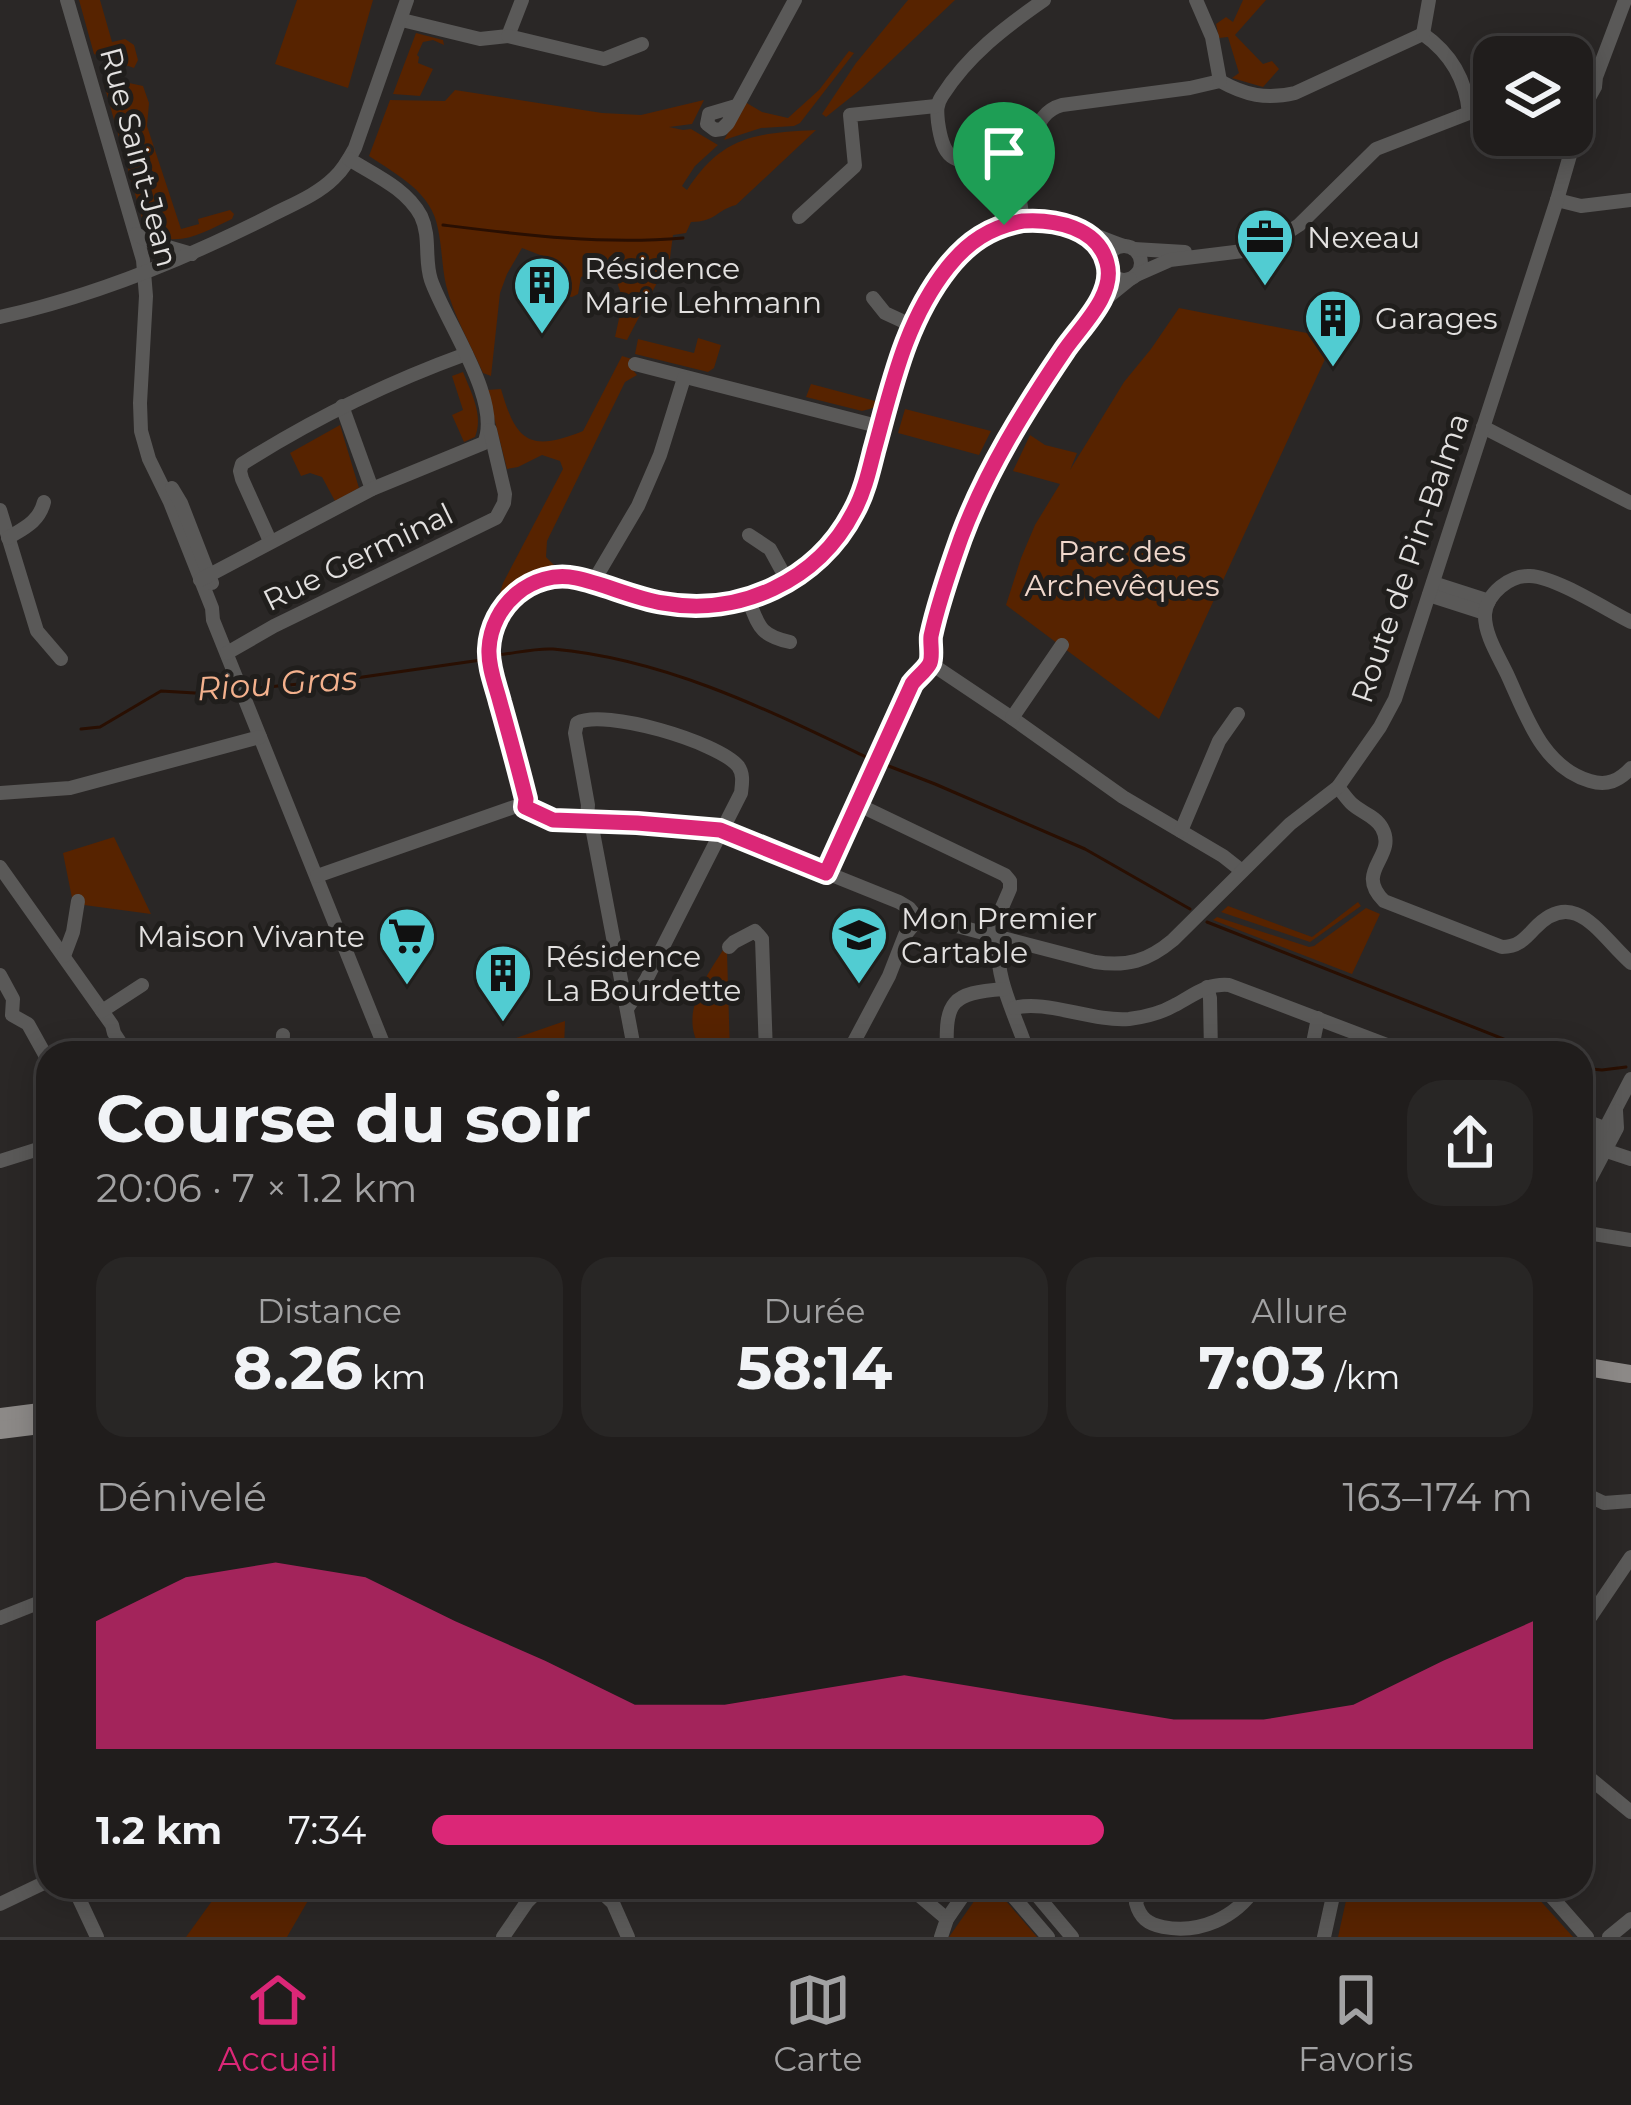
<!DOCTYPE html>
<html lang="fr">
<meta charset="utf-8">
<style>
body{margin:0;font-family:Montserrat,sans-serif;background:#282625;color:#f1f3f6;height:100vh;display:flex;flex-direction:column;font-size:45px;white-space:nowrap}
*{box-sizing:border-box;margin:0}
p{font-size:39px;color:#a2a2a3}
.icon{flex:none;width:66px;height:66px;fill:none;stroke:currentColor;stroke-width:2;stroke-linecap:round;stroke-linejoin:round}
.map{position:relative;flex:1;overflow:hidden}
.details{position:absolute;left:36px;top:1041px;width:1557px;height:858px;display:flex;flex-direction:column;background:#201d1c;border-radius:36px;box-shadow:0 6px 30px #0003,0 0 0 3px #3d3b3b}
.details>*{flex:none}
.buttons{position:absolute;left:1473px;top:36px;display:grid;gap:24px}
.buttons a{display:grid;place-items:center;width:120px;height:120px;border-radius:24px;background:#201d1c;box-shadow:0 6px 30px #0003,0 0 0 3px #3d3b3b;font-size:60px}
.pin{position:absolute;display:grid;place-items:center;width:102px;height:102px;color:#fff;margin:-123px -51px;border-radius:50% 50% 50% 0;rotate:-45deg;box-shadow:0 0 12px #0007}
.pin .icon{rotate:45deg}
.round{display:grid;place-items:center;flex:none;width:126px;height:126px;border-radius:36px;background:#282625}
.head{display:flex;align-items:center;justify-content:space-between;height:204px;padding:0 60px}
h1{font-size:66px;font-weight:700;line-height:90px}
.figures{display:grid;grid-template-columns:repeat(3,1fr);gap:18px;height:204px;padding:12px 60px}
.figures div{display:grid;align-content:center;border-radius:30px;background:#282625;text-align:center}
.figures b{font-size:60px;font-weight:700}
.figures small{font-size:33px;font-weight:400}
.figures p{font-size:33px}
.chart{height:336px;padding:24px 60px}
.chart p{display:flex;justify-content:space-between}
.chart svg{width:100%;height:216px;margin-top:12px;fill:#db2777;opacity:.7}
ul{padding:0 60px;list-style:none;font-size:39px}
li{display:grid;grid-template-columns:192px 144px 1fr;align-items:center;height:90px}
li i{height:30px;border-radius:15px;background:#db2777}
.menu{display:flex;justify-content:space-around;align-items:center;height:168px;border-top:3px solid #3d3b3b;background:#201d1c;font-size:33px;color:#a2a2a3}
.menu a{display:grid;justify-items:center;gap:6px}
.menu .active{color:#db2777}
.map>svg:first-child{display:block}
.green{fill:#572300}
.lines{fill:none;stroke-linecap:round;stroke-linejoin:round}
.stream{stroke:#290f02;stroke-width:3}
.minor{stroke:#5a5958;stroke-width:14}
.major{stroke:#8c8987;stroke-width:18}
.route-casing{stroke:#fff;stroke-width:24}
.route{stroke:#db2777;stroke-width:15}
.labels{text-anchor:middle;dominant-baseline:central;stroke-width:10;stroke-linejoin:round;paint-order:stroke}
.street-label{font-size:30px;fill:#e3e1e0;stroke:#201e1c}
.poi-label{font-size:30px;fill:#e3e1e0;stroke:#201e1c;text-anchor:start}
.park-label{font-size:30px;fill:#efd7cb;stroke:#201e1c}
.water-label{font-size:33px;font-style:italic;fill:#f4b18d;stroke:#201e1c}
</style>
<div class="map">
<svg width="1631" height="1937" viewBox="0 0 1631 1937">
<rect width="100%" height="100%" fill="#2a2726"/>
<g class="green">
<polygon points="79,0 100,0 112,42 125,39 134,45 138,60 134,68 94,54"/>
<polygon points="297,0 373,0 348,88 275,64"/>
<polygon points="908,0 955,0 861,89 826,117 822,114 856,63"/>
<polygon points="1243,0 1266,0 1235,35 1263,64 1272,61 1279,69 1263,87 1232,78 1239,73 1228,37 1219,38 1216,24 1226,17 1233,22"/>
<polygon points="416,33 443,40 444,45 433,40 423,42 417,55 419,57 418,63 433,69 420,96 393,94"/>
<polygon points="849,51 854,53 800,123 794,126 761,128 724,140 745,102 762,112 788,118 819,90"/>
<path d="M106,78l37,8 6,17 -2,23 34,103 18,-5 -1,-5 32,-9 4,4 -2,5c-30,14 -57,32 -87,10l-42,-148z"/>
<path d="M455,90l147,23 39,2 63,-15 -12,24 -23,3 14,3 8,-1 27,16 -23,21 -13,20 5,4c35,-54 68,-57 129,-60l-80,75c-20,5 -20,17 -45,17l-5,11 -13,2 -3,23 -43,82 -12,-3 8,-37 -9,-27 -11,-3 -22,7 -3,17 -6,3 -22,-4 5,-26 -2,-7 -31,-12 -15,26 -7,19 -9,83 -8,-3c-12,-28 -30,-58 -37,-88 -4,-18 -4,-37 -8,-56 -6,-37 -41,-54 -69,-73l21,-56 55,1z"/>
<polygon points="1179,308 1332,338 1332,344 1159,719 1006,605 1021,558 1035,525 1060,484 1013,471 1030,435 1045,445 1077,453 1070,470 1124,382 1151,349"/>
<polygon points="698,338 721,345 714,368 708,372 635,354 638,339 694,353"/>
<path d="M622,356l13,4 -3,9 5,6 -12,7 -78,159 -1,16 10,10c-25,9 -42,18 -60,38l7,-22 60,-114 -3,-8 -18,-6 -24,12 -11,2 -20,-79 14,-1c15,52 28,64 82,42z"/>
<path d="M463,372c8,20 21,44 12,65l-11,5 -12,-27 11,-5 -11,-34z"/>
<polygon points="811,384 879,402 877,407 862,411 806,397"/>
<polygon points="905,409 991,431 979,455 898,433"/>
<polygon points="340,425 359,488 335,501 322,477 310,473 301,476 290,453"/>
<polygon points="114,837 151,914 84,905 72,898 63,853"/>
<polygon points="1358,902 1361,906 1310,942 1221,912 1228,906 1312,937"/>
<polygon points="1366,908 1380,914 1352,974 1213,920 1217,917 1309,947 1314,946"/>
<path d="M723,950l4,3 3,100h-26c-27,-34 -1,-72 19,-103z"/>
<polygon points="565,1021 564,1049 552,1053 473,1053"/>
<polygon points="222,1887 305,1887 313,1892 287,1937 186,1937"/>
<polygon points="984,1887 994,1887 1037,1937 949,1937"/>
<polygon points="1349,1887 1528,1887 1573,1937 1338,1937"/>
</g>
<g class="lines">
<g class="stream">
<path d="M443,225c81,10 159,20 240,13"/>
<path d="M498,655c18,-2 37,-7 55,-6 113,10 215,61 315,109"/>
<polyline points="245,689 342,680 481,660"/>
<polyline points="81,729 100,727 161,691 195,693 235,690"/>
<polyline points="886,765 935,784 1085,849 1190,909"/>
<polyline points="1207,922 1539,1053"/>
<polyline points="1581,1068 1602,1070 1626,1067"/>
</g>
<g class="minor">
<polyline points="67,0 143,260 146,296 140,403 141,431 149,459 170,502 212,608 213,620 387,1053"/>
<path d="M1044,0c-39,27 -76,55 -102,96 -6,9 -5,16 -4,26 5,36 14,42 49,39 8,-1 20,0 28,-3 25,-11 15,-44 47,-53l128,-17 30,-7c25,14 46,19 75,12l128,-59"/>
<polyline points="1196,0 1212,37 1220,81"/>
<polyline points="402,20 480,39 508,36 522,0"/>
<path d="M1423,34c27,19 43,46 46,79"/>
<polyline points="1423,34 1429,0"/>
<polyline points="508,36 604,59 642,44"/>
<polyline points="736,106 709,114 707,124 715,130 722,129 728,123 795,0"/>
<polyline points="1572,113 1580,94 1592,81"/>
<polyline points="1014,159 1023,221"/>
<polyline points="1557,200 1581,206 1631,200"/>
<polyline points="799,217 855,166 850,115 936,106"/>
<polyline points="136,234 151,242 192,254"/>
<circle cx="1124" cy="263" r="17"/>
<polyline points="1134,249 1185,252"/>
<polyline points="1136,275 1170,260 1243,251 1276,240 1299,225 1376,149 1469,113 1494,115"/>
<polyline points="873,298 885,313 911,325"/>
<path d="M0,317c95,-21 183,-57 270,-101 21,-11 47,-21 64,-38 9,-8 15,-19 21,-30l52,-148"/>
<polyline points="635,364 881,427"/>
<polyline points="342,406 372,489"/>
<polyline points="1483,427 1631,503"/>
<polyline points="172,488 181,503 212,583"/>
<polyline points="0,510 37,631 61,659"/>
<polyline points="749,535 770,549 788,582"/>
<path d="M8,538c16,-10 31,-16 36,-36"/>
<path d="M270,541l-28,-62 -2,-8 2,-7c71,-45 144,-81 224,-110"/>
<path d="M200,580l172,-91 112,-46c19,-41 -39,-122 -53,-163 -7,-21 0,-43 -10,-64 -15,-28 -47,-41 -72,-57"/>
<polyline points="1433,583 1489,601"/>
<polyline points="592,584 638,506 660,455 684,378"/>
<polyline points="1429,595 1485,613"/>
<path d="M748,599c11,27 11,36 42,43"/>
<path d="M1631,622c-24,-12 -75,-45 -101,-46 -20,-1 -43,17 -45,38 -1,20 14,43 22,60 19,41 35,93 83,107 17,5 29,0 41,-13"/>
<polyline points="227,653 274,626 496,518 504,503 505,494 490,430"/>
<polyline points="930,663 1012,718 1123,797 1223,856 1242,871"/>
<polyline points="1012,718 1062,645"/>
<path d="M1338,787c4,5 9,12 13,16 9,9 25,13 31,25 16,29 -29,42 2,73l118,46c15,0 22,-7 32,-18 41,-44 66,7 97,34"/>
<polyline points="0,793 70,788 260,737"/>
<polyline points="859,805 1005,875 1010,881 1010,889 990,935"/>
<path d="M525,807l1,-8c-8,-32 -17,-65 -26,-97 -4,-17 -12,-36 -11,-53 1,-15 7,-31 16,-43 44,-60 120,-5 178,0 55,5 110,-19 147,-60 48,-54 52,-137 74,-204 10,-30 27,-54 46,-78 24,-29 58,-47 96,-43 26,2 53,17 78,25"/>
<polyline points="1181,831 1219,741 1238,714"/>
<polyline points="0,867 112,1025 114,1033 127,1053"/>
<polyline points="826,873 912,684 930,663 931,637 962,537 996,462 1013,430 1078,331 1098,305 1130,279"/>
<polyline points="317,876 517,806 531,809 553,820 637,823 720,830 899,902 909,908 918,919"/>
<path d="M999,937c-6,39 17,79 29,116"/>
<polyline points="729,947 734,942 755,931 762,939 766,1053"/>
<polyline points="64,956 73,932 78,901"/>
<polyline points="0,975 13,999 12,1015 28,1024 48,1060"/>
<polyline points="1207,987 1210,998 1211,1053"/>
<path d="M628,1007l18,-27 95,-187c1,-9 3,-19 -3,-27 -20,-24 -134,-58 -161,-43l-2,10 13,72 -1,12 5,10 43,226"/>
<path d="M1014,1008c31,-9 78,14 115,11 16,-2 32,-6 46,-14 19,-10 32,-22 54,-20l179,68"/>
<polyline points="102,1011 142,985"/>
<polyline points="282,1053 283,1035"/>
<path d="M848,1053l41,-77 16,-41 13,-16h12l165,43c32,5 53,-1 78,-22l117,-116 48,-37 42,-60 15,-28 162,-499 27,-93 11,-20 1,-10 29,-77"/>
<path d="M947,1053c-2,-52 4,-60 57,-64"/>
<polyline points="1311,1053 1318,1018"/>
<polyline points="1581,1119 1604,1128"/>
<polyline points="1601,1149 1631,1159"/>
<polyline points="0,1161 48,1146"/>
<polyline points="1581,1175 1631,1079"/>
<polyline points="1581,1196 1617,1128 1616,1111"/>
<polyline points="1581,1232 1631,1240"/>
<polyline points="1581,1492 1604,1503 1631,1501"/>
<polyline points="0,1618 48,1599"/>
<polyline points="1581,1623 1591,1616 1631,1557"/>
<polyline points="1581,1771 1631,1812"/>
<polyline points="596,1887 613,1903 628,1937"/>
<polyline points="909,1887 947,1919"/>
<polyline points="1005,1887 1048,1937"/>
<polyline points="1030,1887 1072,1937"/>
<path d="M1142,1887l-6,16c4,15 12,21 27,24 37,7 72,-9 93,-40"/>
<polyline points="1543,1887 1587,1937"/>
<polyline points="75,1890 97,1937"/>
<polyline points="0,1904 48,1881"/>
<polyline points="503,1937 527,1902 542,1887"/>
<polyline points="941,1937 947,1919 969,1887"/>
<polyline points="1324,1937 1335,1887"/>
<polyline points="1609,1937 1631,1919"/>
</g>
<g class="major">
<polyline points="1581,1366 1631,1374"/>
<polyline points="0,1417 48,1411"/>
<polyline points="0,1430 48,1424"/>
</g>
</g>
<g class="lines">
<defs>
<path id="route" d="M1023,221c31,-2 75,6 84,42 9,32 -27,64 -43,88 -40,59 -78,120 -103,187 -11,31 -23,65 -30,98 -1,7 2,20 -1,27 -3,7 -14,15 -18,21l-86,189 -106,-43 -83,-7 -84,-3 -28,-13 1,-8c-8,-32 -17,-65 -26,-97 -4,-16 -12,-35 -11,-53 2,-44 43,-80 87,-71 29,6 57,20 87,25 76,14 155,-22 191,-92 10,-18 15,-40 20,-60 18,-65 31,-130 74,-184 20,-25 42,-40 75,-46z"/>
</defs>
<use href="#route" class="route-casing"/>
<use href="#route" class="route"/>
</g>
<defs>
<symbol id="office-pin" viewBox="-11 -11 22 30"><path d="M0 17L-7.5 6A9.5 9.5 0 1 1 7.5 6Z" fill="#51ccd2" stroke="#201e1c"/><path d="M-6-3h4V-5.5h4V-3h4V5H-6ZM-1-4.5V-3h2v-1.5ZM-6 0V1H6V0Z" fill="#111"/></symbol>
<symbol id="building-pin" viewBox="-11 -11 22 30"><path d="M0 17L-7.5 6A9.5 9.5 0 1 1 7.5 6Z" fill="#51ccd2" stroke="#201e1c"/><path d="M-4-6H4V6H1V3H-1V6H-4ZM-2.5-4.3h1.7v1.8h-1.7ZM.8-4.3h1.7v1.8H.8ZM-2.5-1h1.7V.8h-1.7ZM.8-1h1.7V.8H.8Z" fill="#111"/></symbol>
<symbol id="school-pin" viewBox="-11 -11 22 30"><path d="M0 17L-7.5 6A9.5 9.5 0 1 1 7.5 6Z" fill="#51ccd2" stroke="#201e1c"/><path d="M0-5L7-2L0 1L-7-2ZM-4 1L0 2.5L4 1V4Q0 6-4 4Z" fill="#111"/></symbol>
<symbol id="supermarket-pin" viewBox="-11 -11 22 30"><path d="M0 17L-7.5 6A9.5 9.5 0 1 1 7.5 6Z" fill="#51ccd2" stroke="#201e1c"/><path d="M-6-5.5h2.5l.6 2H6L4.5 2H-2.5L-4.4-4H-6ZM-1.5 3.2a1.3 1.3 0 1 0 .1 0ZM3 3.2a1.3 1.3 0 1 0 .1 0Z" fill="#111"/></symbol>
</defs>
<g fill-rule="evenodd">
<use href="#office-pin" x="1232" y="204" width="66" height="90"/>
<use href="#building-pin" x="509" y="252" width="66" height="90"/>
<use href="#building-pin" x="1300" y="285" width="66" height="90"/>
<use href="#school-pin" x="826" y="902" width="66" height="90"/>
<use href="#supermarket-pin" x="374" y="903" width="66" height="90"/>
<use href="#building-pin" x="470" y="940" width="66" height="90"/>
</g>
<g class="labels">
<g class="street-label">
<text transform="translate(139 157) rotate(75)">Rue Saint-Jean</text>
<text transform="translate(358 557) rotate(-26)">Rue Germinal</text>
<text transform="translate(1410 558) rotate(-71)">Route de Pin-Balma</text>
</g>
<g class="poi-label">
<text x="1307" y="237">Nexeau</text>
<text x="584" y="268">Résidence<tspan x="584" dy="34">Marie Lehmann</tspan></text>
<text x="1375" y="318">Garages</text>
<text x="901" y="918">Mon Premier<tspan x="901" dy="34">Cartable</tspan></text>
<text x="365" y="936" text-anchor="end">Maison Vivante</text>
<text x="545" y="956">Résidence<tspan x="545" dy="34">La Bourdette</tspan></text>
</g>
<g class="park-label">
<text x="1122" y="551">Parc des<tspan x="1122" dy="34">Archevêques</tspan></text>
</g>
<g class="water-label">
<text transform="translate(277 683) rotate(-4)">Riou Gras</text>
</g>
</g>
</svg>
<div class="buttons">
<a><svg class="icon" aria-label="layers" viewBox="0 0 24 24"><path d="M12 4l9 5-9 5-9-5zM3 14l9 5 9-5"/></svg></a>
</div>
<div class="pin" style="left:1004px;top:225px;background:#1e9e55"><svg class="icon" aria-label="arrive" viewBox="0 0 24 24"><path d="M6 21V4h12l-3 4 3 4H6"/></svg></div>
<section class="details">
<div class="head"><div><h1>Course du soir</h1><p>20:06 · 7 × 1.2 km</p></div><a class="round"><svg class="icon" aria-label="share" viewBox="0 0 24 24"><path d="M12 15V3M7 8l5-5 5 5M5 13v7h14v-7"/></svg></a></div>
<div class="figures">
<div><p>Distance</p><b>8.26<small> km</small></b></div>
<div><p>Durée</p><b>58:14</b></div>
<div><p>Allure</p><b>7:03<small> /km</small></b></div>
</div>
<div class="chart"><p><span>Dénivelé</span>163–174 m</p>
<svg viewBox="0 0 160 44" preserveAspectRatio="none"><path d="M0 44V18L10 9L20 6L30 9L40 18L50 26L60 35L70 35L80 32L90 29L100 32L110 35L120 38L130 38L140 35L150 26L160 18V44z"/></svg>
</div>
<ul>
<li><b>1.2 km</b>7:34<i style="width:61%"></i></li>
</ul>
</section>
</div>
<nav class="menu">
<a class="active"><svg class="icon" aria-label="home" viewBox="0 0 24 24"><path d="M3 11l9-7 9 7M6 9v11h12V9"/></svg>Accueil</a>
<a><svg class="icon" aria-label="map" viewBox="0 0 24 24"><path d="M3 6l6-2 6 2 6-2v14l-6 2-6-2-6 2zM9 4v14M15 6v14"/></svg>Carte</a>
<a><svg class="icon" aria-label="saved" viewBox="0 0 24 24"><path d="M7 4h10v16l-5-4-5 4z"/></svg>Favoris</a>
</nav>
